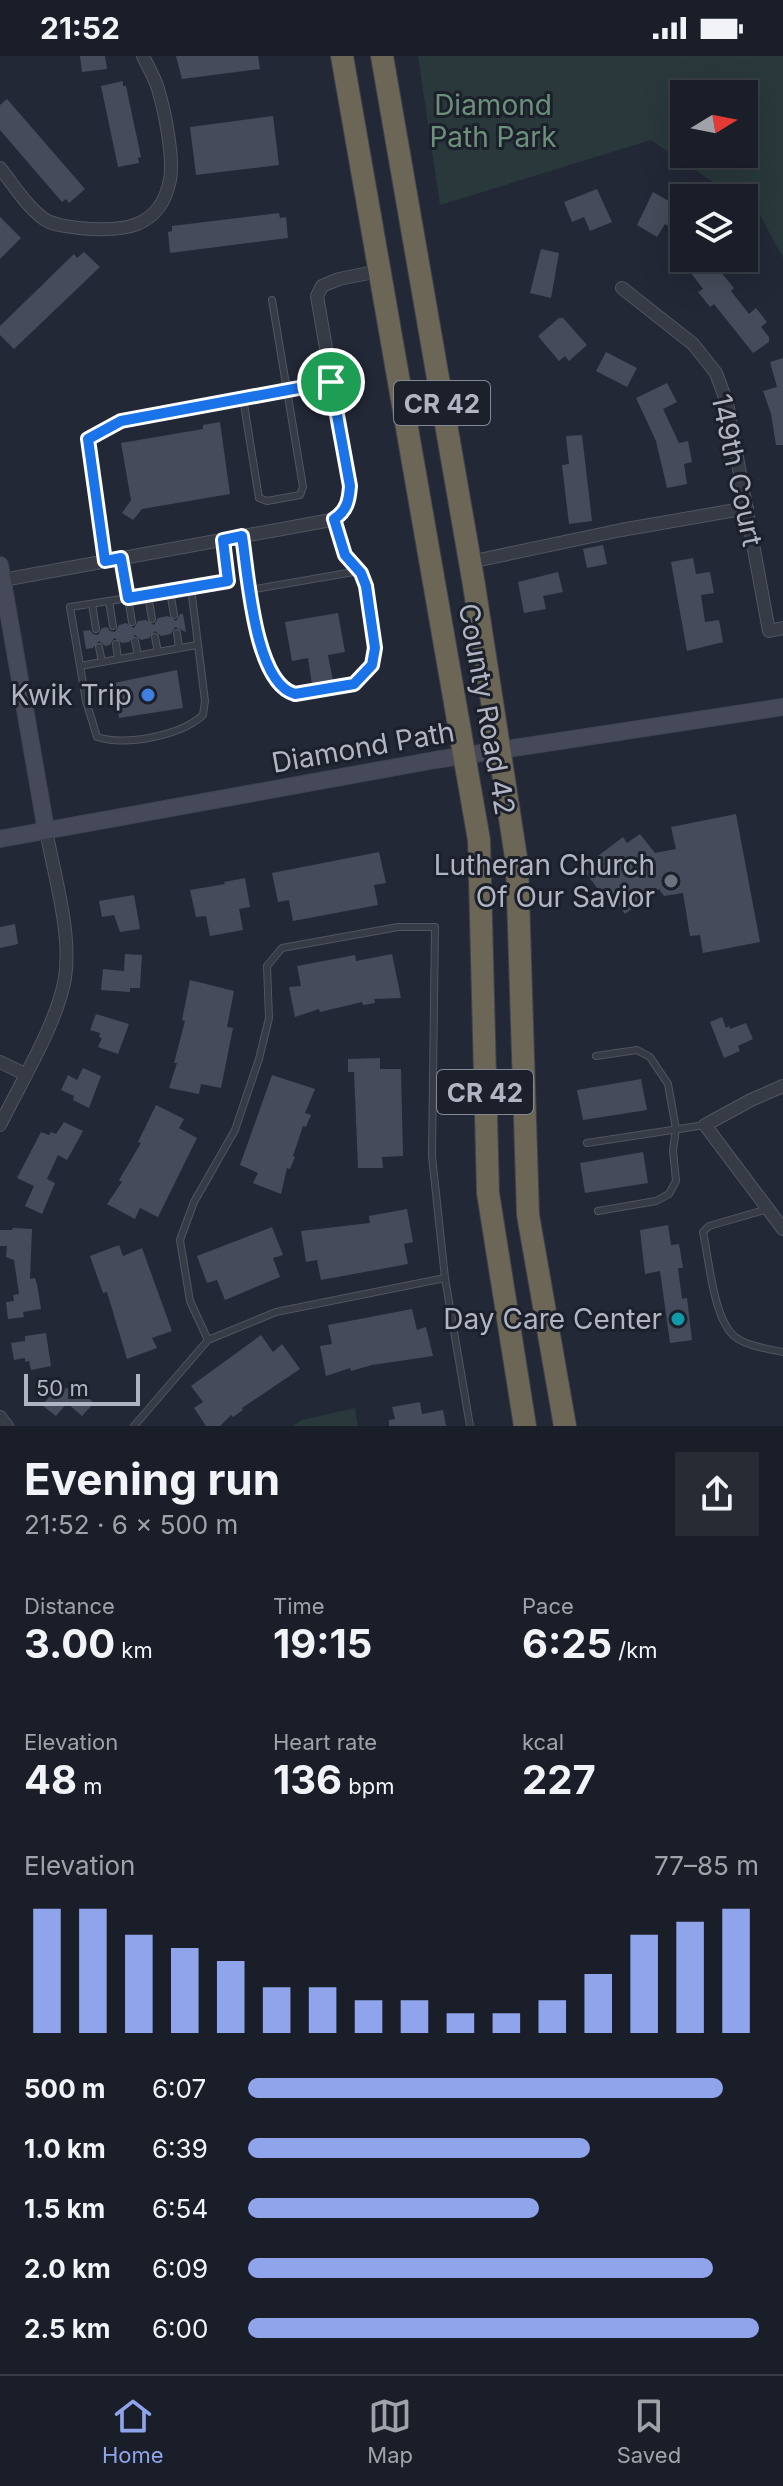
<!DOCTYPE html>
<meta charset="utf-8">
<style>
body{margin:0;font-family:Inter,sans-serif;background:#272b34;color:#f1f3f6;height:100vh;display:flex;flex-direction:column;font-size:30px;white-space:nowrap}
*{box-sizing:border-box;margin:0}
p{font-size:26px;color:#9fa2a8}
.icon{flex:none;width:44px;height:44px;fill:none;stroke:currentColor;stroke-width:2;stroke-linecap:round;stroke-linejoin:round}
.map{position:relative;height:1370px;overflow:hidden}
.details{display:flex;flex-direction:column;background:#1a1e28;flex:1}
.details>*{flex:none}
.needle{width:52px;rotate:80deg}
.tools{position:absolute;left:670px;top:24px;display:grid;gap:16px}
.tools a{display:grid;place-items:center;width:88px;height:88px;border-radius:0px;background:#1a1e28;box-shadow:0 8px 32px #0002,0 0 0 2px #383c45;font-size:40px}
.scale{position:absolute;left:24px;bottom:20px;width:116px;box-sizing:border-box;padding-left:8px;border:4px solid #b1b5c3;border-top:0;font-size:22px;line-height:28px;white-space:nowrap;color:#b1b5c3;-webkit-text-stroke:6px #1c202b;paint-order:stroke}
.pin{position:absolute;display:grid;place-items:center;width:68px;height:68px;color:#fff;margin:-34px;border:4px solid #fff;border-radius:50%;box-shadow:0 2px 8px #0007}
.round{display:grid;place-items:center;flex:none;width:84px;height:84px;border-radius:0px;background:#272b34}
.overview{display:flex;align-items:center;justify-content:space-between;height:136px;padding:0 24px}
h1{font-size:44px;font-weight:700;line-height:60px}
.figures{display:grid;grid-template-columns:repeat(3,1fr);gap:12px;height:136px;padding:8px 24px}
.figures div{display:grid;align-content:center}
.figures b{font-size:40px;font-weight:700}
.figures small{font-size:22px;font-weight:400}
.figures p{font-size:22px}
.chart{height:224px;padding:16px 24px}
.chart p{display:flex;justify-content:space-between}
.chart svg{width:100%;height:144px;margin-top:8px;stroke:#8fa4ea;stroke-width:6}
ul{padding:0 24px;list-style:none;font-size:26px}
li{display:grid;grid-template-columns:128px 96px 1fr;align-items:center;height:60px}
li i{height:20px;border-radius:10px;background:#8fa4ea}
.status{display:flex;justify-content:space-between;align-items:center;height:56px;padding:0 40px;background:#1a1e28;direction:ltr}
.status svg{height:22px;fill:currentColor}
.tabs{display:flex;justify-content:space-around;align-items:center;height:112px;border-top:2px solid #383c45;background:#1a1e28;font-size:22px;color:#9fa2a8}
.tabs a{display:grid;justify-items:center;gap:4px}
.tabs .selected{color:#8fa4ea}
.map>svg:first-child{display:block}
.green{fill:#29383b;fill-rule:evenodd}
.building{fill:#454b5a}
.lines{fill:none;stroke-linecap:round;stroke-linejoin:round}
.lane-casing{stroke:#515561;stroke-width:8}
.street-casing{stroke:#515561;stroke-width:14}
.secondary-casing{stroke:#404450;stroke-width:18}
.highway-casing{stroke:#3e424e;stroke-width:24}
.lane{stroke:#373b46;stroke-width:6}
.street{stroke:#373b46;stroke-width:12}
.secondary{stroke:#454959;stroke-width:16}
.highway{stroke:#6b6655;stroke-width:22}
.route-casing{stroke:#fff;stroke-width:16}
.route{stroke:#1a73e8;stroke-width:10}
.shop-dot{fill:#3f7fe0;stroke:#1c202b;stroke-width:3}
.worship-dot{fill:#6b7280;stroke:#1c202b;stroke-width:3}
.culture-dot{fill:#0f9aa8;stroke:#1c202b;stroke-width:3}
.labels{text-anchor:middle;dominant-baseline:central;stroke-width:6;stroke-linejoin:round;paint-order:stroke}
.shield{fill:#1c202b;stroke:#848895;stroke-width:2}
.shield-label{font-size:26px;font-weight:bold;fill:#b1b5c3}
.park-label{font-size:28px;fill:#6c907a;stroke:#1c202b}
.street-label{font-size:28px;fill:#b1b5c3;stroke:#1c202b}
.poi-label{font-size:28px;fill:#b1b5c3;stroke:#1c202b;text-anchor:end}
</style>
<div class="status"><b>21:52</b><svg viewBox="0 0 49 12"><path d="M0 12V9h3v3zM5 12V6h3v6zM10 12V3h3v9zM15 12V0h3v12zM26 1h20v11H26zM47 4h2v5h-2z"/></svg></div>
<div class="map">
<svg width="783" height="1370" viewBox="0 0 783 1370">
<rect width="100%" height="100%" fill="#232836"/>
<g class="green">
<path d="M418,0h365v202l-24,-45 -15,-10v-5h-7l-86,-58 -211,65zM684,38h60v60h-60z"/>
<polygon points="355,1352 358,1370 293,1370 302,1364"/>
</g>
<g class="building">
<polygon points="80,0 105,0 107,13 82,16"/>
<polygon points="176,0 258,0 260,13 182,23"/>
<polygon points="123,25 123,30 126,30 141,101 138,102 139,107 118,111 101,30"/>
<polygon points="7,43 85,133 69,147 66,143 62,146 0,74 0,49"/>
<polygon points="273,60 279,109 196,119 190,71"/>
<polygon points="597,133 612,166 590,175 584,161 572,166 564,146"/>
<polygon points="653,136 684,154 674,173 665,168 657,181 637,169"/>
<polygon points="279,157 280,162 286,161 288,182 170,197 168,176 172,175 172,170"/>
<polygon points="0,161 21,182 0,203"/>
<polygon points="541,193 559,197 551,242 530,237"/>
<polygon points="84,196 100,211 14,293 0,279 0,270 74,198 77,202"/>
<polygon points="694,202 709,202 734,232 731,235 749,258 756,252 767,266 761,271 769,281 769,286 753,297 714,248 710,251 698,236 703,233 685,209"/>
<polygon points="559,262 563,262 587,289 569,305 565,300 559,305 538,280"/>
<polygon points="606,296 637,312 627,331 596,315"/>
<polygon points="783,302 783,389 776,389 771,358 763,335 777,331 770,306"/>
<polygon points="667,327 677,346 663,353 679,387 688,385 692,406 684,408 687,428 667,432 656,385 636,342"/>
<polygon points="220,366 230,438 142,453 133,464 122,457 131,444 121,387 203,373 203,369"/>
<polygon points="582,379 592,465 569,468 562,409 569,408 566,380"/>
<polygon points="603,489 607,508 587,512 583,493"/>
<polygon points="693,502 696,518 710,516 714,537 701,539 705,566 719,564 723,586 687,595 671,506"/>
<polygon points="558,516 563,536 543,540 546,553 524,557 518,526"/>
<polygon points="338,557 345,596 328,599 333,625 312,629 308,602 292,605 285,566"/>
<polygon points="180,558 183,558 186,576 175,571 171,578 161,580 155,575 149,582 141,584 135,579 129,586 122,587 114,582 110,589 105,590 99,585 93,592 86,593 83,575 90,574 93,578 98,579 102,572 107,571 110,575 115,576 119,569 126,567 134,572 138,565 146,564 154,569 158,562 168,560 176,565"/>
<polygon points="177,614 183,652 119,662 114,627"/>
<polygon points="736,758 760,886 703,897 700,879 690,880 683,837 664,840 659,833 625,858 616,845 610,849 585,816 597,808 594,803 623,781 627,787 640,778 655,797 676,793 671,771"/>
<polygon points="379,796 386,827 374,829 378,849 293,865 289,844 278,846 272,817"/>
<polygon points="245,822 250,851 239,853 243,874 210,880 206,860 196,861 190,834 225,828 224,826"/>
<polygon points="134,839 140,873 120,876 114,859 102,861 99,845"/>
<polygon points="15,868 18,888 0,892 0,871"/>
<polygon points="125,898 142,899 140,932 130,932 130,936 101,934 103,913 124,915"/>
<polygon points="392,898 401,942 374,943 375,947 363,949 362,946 320,956 319,953 295,961 289,931 301,930 297,910 355,899 356,905"/>
<polygon points="190,924 234,935 227,971 233,972 221,1032 201,1028 199,1038 169,1032 177,1007 174,1007 185,965 182,964"/>
<polygon points="96,958 129,968 118,998 98,991 102,982 99,981 100,977 90,974"/>
<polygon points="722,961 726,972 729,970 730,973 746,967 753,983 738,990 740,995 724,1002 710,966"/>
<polygon points="380,1002 380,1013 401,1013 403,1100 382,1101 383,1112 358,1112 354,1016 348,1016 348,1003"/>
<polygon points="83,1012 101,1020 89,1052 73,1044 74,1040 61,1034 68,1019 77,1024"/>
<polygon points="272,1019 315,1033 305,1057 311,1059 306,1071 303,1070 293,1100 295,1101 290,1113 287,1112 281,1138 253,1127 258,1117 240,1109"/>
<polygon points="641,1023 647,1054 583,1064 577,1034"/>
<polygon points="156,1049 184,1063 179,1072 197,1082 158,1161 140,1152 135,1163 107,1148 122,1126 119,1124 141,1087 138,1086"/>
<polygon points="64,1066 83,1075 67,1104 58,1099 47,1123 55,1127 42,1158 25,1150 34,1130 17,1122 41,1076 49,1079 51,1076 56,1078"/>
<polygon points="643,1096 648,1127 585,1137 580,1107"/>
<polygon points="407,1153 413,1186 404,1188 408,1208 321,1224 317,1204 306,1206 301,1175 370,1167 369,1160"/>
<polygon points="668,1169 671,1189 679,1188 683,1212 678,1212 682,1243 687,1242 692,1284 670,1287 660,1215 645,1218 640,1174"/>
<polygon points="272,1171 283,1199 273,1202 280,1221 225,1244 217,1224 207,1227 197,1200"/>
<polygon points="13,1172 32,1173 30,1223 35,1222 37,1228 41,1253 23,1256 24,1261 8,1263 6,1246 14,1245 13,1239 19,1238 14,1204 6,1201 7,1190 0,1190 0,1174 12,1174"/>
<polygon points="119,1189 123,1200 142,1192 172,1275 152,1282 157,1292 127,1303 107,1236 103,1237 90,1200"/>
<polygon points="412,1253 417,1274 426,1271 433,1300 372,1309 351,1315 350,1312 326,1320 320,1290 332,1288 328,1269"/>
<polygon points="46,1277 51,1310 31,1314 29,1305 25,1306 25,1302 14,1304 11,1287 25,1285 25,1280"/>
<polygon points="261,1279 273,1296 282,1288 300,1313 242,1352 243,1354 233,1361 231,1359 220,1370 206,1370 194,1352 203,1346 191,1330"/>
<polygon points="72,1327 94,1347 82,1360 67,1347 56,1360 42,1349 61,1328 67,1333"/>
<polygon points="420,1346 422,1358 443,1354 446,1370 389,1370 389,1364 395,1363 392,1351"/>
</g>
<g class="lines">
<defs>
<g id="lane">
<polyline points="243,342 259,442 267,445 300,439 303,431 272,244"/>
<path d="M242,480c6,37 12,147 53,158l59,-10 18,-19 3,-17 -9,-62 -5,-13 -16,-18 -11,-36"/>
<path d="M121,503l7,39 -58,9 16,94 11,36c29,9 83,-1 106,-22l2,-14 -14,-113 37,-7 -5,-41"/>
<polyline points="104,504 88,383 121,365 331,326"/>
<polyline points="250,534 359,515"/>
<polyline points="170,535 174,559"/>
<polyline points="148,539 152,563"/>
<polyline points="109,545 113,570"/>
<polyline points="92,548 96,573"/>
<polyline points="132,566 128,542 191,532"/>
<polyline points="177,577 179,592"/>
<polyline points="155,581 158,596"/>
<polyline points="135,585 138,599"/>
<polyline points="116,588 118,603"/>
<polyline points="99,591 102,606"/>
<polyline points="80,610 197,589"/>
<polyline points="596,1000 637,994 650,1001 668,1028 676,1073 673,1094 676,1125 669,1138 656,1145 598,1155"/>
<polyline points="587,1087 705,1069"/>
<path d="M768,1153l-59,17 -6,6c6,27 10,85 31,104 12,10 34,13 49,16"/>
<polyline points="208,1284 190,1245 180,1184 194,1146 235,1074 259,1003 269,962 267,910 282,892 398,871 435,871 432,1100 445,1222 470,1370"/>
<polyline points="134,1370 208,1284 276,1256 445,1222"/>
</g>
<g id="street">
<path d="M0,112c13,16 27,39 44,51 10,7 23,7 35,9 42,4 81,2 91,-48 4,-23 -5,-68 -12,-91 -3,-11 -10,-22 -15,-33"/>
<polyline points="622,232 693,288 716,317 727,347 769,575 783,572"/>
<polyline points="470,506 621,474 747,452"/>
<path d="M3,524l328,-60c15,-8 18,-18 19,-34l-33,-190 5,-10 17,-7 40,-8"/>
<polyline points="0,1006 25,1018"/>
<polyline points="783,1030 751,1044 705,1069 783,1173"/>
<path d="M0,1069c21,-43 57,-101 65,-147 7,-45 -11,-103 -19,-148"/>
<polyline points="0,1361 7,1370"/>
</g>
<g id="secondary">
<polyline points="0,509 46,774"/>
<polyline points="0,783 435,704 783,651"/>
</g>
<g id="highway">
<polyline points="342,0 479,784 488,1137 525,1370"/>
<polyline points="382,0 474,529 517,808 528,1159 565,1370"/>
</g>
</defs>
<use href="#lane" class="lane-casing"/>
<use href="#street" class="street-casing"/>
<use href="#secondary" class="secondary-casing"/>
<use href="#highway" class="highway-casing"/>
<use href="#lane" class="lane"/>
<use href="#street" class="street"/>
<use href="#secondary" class="secondary"/>
<use href="#highway" class="highway"/>
</g>
<g class="lines">
<defs>
<path id="route" d="M331,326l19,104c-1,14 -3,25 -16,33l11,36 16,18 5,13 9,62 -3,17 -18,19 -59,10c-41,-11 -47,-121 -53,-158l-19,4 5,41 -100,17 -7,-40 -16,3 -17,-122 33,-18z"/>
</defs>
<use href="#route" class="route-casing"/>
<use href="#route" class="route"/>
</g>
<circle class="shop-dot" cx="148" cy="639" r="8"/>
<circle class="worship-dot" cx="671" cy="825" r="8"/>
<circle class="culture-dot" cx="678" cy="1263" r="8"/>
<g class="labels">
<g class="shield">
<rect x="394" y="325" width="96" height="44" rx="6"/>
<rect x="437" y="1014" width="96" height="44" rx="6"/>
</g>
<g class="shield-label">
<text x="442" y="347">CR 42</text>
<text x="485" y="1036">CR 42</text>
</g>
<g class="park-label">
<text x="493" y="49">Diamond<tspan x="493" dy="32">Path Park</tspan></text>
</g>
<g class="street-label">
<text transform="translate(737 414) rotate(78)">149th Court</text>
<text transform="translate(487 653) rotate(80)">County Road 42</text>
<text transform="translate(363 691) rotate(-10)">Diamond Path</text>
</g>
<g class="poi-label">
<text x="132" y="639">Kwik Trip</text>
<text x="655" y="809">Lutheran Church<tspan x="655" dy="32">Of Our Savior</tspan></text>
<text x="662" y="1263">Day Care Center</text>
</g>
</g>
</svg>
<div class="tools">
<a><svg class="needle" viewBox="-14 -14 28 28"><path d="M0-13l5 13h-10z" fill="#e53935"/><path d="M0 13l5-13h-10z" fill="#9fa2a8"/></svg></a>
<a><svg class="icon" aria-label="layers" viewBox="0 0 24 24"><path d="M12 4l9 5-9 5-9-5zM3 14l9 5 9-5"/></svg></a>
</div>
<div class="scale">50 m</div>
<div class="pin" style="left:331px;top:326px;background:#1e9e55"><svg class="icon" aria-label="arrive" viewBox="0 0 24 24"><path d="M6 21V4h12l-3 4 3 4H6"/></svg></div>
</div>
<section class="details">
<div class="overview"><div><h1>Evening run</h1><p>21:52 · 6 × 500 m</p></div><a class="round"><svg class="icon" aria-label="share" viewBox="0 0 24 24"><path d="M12 15V3M7 8l5-5 5 5M5 13v7h14v-7"/></svg></a></div>
<div class="figures">
<div><p>Distance</p><b>3.00<small> km</small></b></div>
<div><p>Time</p><b>19:15</b></div>
<div><p>Pace</p><b>6:25<small> /km</small></b></div>
</div>
<div class="figures">
<div><p>Elevation</p><b>48<small> m</small></b></div>
<div><p>Heart rate</p><b>136<small> bpm</small></b></div>
<div><p>kcal</p><b>227</b></div>
</div>
<div class="chart"><p><span>Elevation</span>77–85 m</p>
<svg viewBox="0 0 160 44" preserveAspectRatio="none"><path d="M5 44V6M15 44V6M25 44V14M35 44V18M45 44V22M55 44V30M65 44V30M75 44V34M85 44V34M95 44V38M105 44V38M115 44V34M125 44V26M135 44V14M145 44V10M155 44V6"/></svg>
</div>
<ul>
<li><b>500 m</b>6:07<i style="width:93%"></i></li>
<li><b>1.0 km</b>6:39<i style="width:67%"></i></li>
<li><b>1.5 km</b>6:54<i style="width:57%"></i></li>
<li><b>2.0 km</b>6:09<i style="width:91%"></i></li>
<li><b>2.5 km</b>6:00<i style="width:100%"></i></li>
</ul>
</section>
<nav class="tabs">
<a class="selected"><svg class="icon" aria-label="home" viewBox="0 0 24 24"><path d="M3 11l9-7 9 7M6 9v11h12V9"/></svg>Home</a>
<a><svg class="icon" aria-label="map" viewBox="0 0 24 24"><path d="M3 6l6-2 6 2 6-2v14l-6 2-6-2-6 2zM9 4v14M15 6v14"/></svg>Map</a>
<a><svg class="icon" aria-label="saved" viewBox="0 0 24 24"><path d="M7 4h10v16l-5-4-5 4z"/></svg>Saved</a>
</nav>
